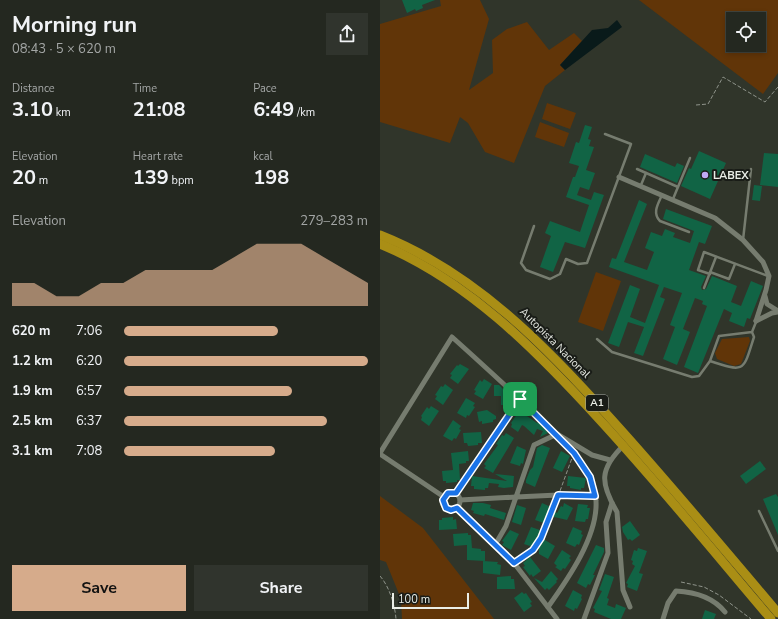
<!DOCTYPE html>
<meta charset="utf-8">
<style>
body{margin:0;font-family:"Nunito Sans",sans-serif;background:#30342d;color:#f1f3f6;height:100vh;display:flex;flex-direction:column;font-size:15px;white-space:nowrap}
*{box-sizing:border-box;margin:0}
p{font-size:13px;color:#a3a6a5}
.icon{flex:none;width:22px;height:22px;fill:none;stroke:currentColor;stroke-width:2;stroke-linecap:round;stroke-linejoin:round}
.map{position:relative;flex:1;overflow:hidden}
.sheet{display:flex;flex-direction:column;background:#242820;width:380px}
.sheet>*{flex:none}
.buttons{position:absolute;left:346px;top:12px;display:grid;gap:8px}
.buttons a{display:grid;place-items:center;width:40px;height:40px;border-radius:0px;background:#242820;box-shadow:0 2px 6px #0003,0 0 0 1px #41443e;font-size:20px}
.scale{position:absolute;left:12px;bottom:10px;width:77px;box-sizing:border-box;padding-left:4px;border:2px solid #eaeee7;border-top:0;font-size:11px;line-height:14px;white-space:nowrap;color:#eaeee7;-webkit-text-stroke:3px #191c17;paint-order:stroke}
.pin{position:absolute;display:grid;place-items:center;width:34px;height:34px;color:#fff;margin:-17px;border-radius:8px;box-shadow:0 2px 6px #0006}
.round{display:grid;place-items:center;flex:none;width:42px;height:42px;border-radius:0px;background:#30342d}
.overview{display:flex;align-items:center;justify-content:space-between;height:68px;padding:0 12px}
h1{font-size:22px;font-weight:700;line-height:30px}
.metrics{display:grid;grid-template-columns:repeat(3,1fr);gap:6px;height:68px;padding:4px 12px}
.metrics div{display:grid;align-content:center}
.metrics b{font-size:20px;font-weight:700}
.metrics small{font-size:11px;font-weight:400}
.metrics p{font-size:11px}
.chart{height:112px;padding:8px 12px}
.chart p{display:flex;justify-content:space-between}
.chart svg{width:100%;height:72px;margin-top:4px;fill:#d6ab8b;opacity:.7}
.action{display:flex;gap:8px;margin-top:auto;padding:8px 12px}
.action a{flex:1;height:46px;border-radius:0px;background:#d6ab8b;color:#111;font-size:16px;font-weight:700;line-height:46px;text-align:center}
.action a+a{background:#30342d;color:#f1f3f6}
ul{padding:0 12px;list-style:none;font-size:13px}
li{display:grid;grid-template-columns:64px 48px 1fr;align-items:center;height:30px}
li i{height:10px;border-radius:5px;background:#d6ab8b}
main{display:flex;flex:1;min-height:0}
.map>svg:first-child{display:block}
.green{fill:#613508;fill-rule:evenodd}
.water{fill:#091a1a}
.building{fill:#116445}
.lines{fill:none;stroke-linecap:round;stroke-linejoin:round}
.path{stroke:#8f948b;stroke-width:1;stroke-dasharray:4 2;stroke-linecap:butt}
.lane{stroke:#767c6f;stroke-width:2.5}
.street{stroke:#767c6f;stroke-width:5}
.highway{stroke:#aa8e15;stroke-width:9}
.route-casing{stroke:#fff;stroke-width:8}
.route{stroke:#1a73e8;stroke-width:5}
.poi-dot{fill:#c0a8f4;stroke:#191c17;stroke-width:1.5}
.labels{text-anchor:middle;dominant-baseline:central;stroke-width:4;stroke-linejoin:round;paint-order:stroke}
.shield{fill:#191c17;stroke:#abafa9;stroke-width:1}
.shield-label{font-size:10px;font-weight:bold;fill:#eaeee7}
.poi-label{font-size:11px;font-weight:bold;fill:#eaeee7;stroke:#191c17;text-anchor:start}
.street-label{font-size:11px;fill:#eaeee7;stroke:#191c17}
</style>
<main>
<section class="sheet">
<div class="overview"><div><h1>Morning run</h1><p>08:43 · 5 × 620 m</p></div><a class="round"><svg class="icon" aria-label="share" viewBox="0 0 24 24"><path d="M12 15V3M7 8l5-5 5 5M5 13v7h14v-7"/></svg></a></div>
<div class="metrics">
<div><p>Distance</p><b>3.10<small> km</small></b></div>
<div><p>Time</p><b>21:08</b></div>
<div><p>Pace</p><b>6:49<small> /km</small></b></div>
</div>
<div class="metrics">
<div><p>Elevation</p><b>20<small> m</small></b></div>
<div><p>Heart rate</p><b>139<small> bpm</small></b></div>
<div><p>kcal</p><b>198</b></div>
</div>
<div class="chart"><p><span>Elevation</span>279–283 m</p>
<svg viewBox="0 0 160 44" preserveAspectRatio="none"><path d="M0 44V30L10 30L20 38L30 38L40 30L50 30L60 22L70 22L80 22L90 22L100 14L110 6L120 6L130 6L140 14L150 22L160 30V44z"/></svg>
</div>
<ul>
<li><b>620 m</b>7:06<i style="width:63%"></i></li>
<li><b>1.2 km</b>6:20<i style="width:100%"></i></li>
<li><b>1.9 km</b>6:57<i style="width:69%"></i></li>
<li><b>2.5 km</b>6:37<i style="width:83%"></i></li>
<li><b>3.1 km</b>7:08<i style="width:62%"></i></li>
</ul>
<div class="action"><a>Save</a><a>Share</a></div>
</section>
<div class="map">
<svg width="398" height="619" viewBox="0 0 398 619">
<rect width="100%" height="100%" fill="#30352a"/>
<g class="green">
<polygon points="60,0 100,0 109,19 89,90 113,73 112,40 127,29 147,22 169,50 194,33 202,41 180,65 185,70 165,86 134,163 105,152 88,123 80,117 70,143 0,122 0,24 61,6"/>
<path d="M259,0h139v73l-15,21zM353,19h26v26h-26z"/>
<polygon points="167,103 196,113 190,129 162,119"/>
<polygon points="160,122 189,133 184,147 155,137"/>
<polygon points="216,272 241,281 223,331 198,322"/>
<polygon points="369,337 370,341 361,364 354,366 337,359 335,353 342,339"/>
<polygon points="0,496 43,528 114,619 22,619 21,599 6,562 0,560"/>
</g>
<polygon class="water" points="237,20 242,27 185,70 180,65 212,30 228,28"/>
<g class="building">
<polygon points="22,0 55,0 42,5 43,8 36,11 35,9 27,13"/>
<polygon points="205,125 212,127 208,139 211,140 209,146 214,147 206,170 215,173 209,190 200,187 197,195 211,200 214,192 224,195 205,248 185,242 173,272 160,267 171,236 165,233 170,221 200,232 209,205 186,197 193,177 195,177 199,166 189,163 196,142 199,143"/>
<polygon points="319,151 346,163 330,199 301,186 309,168 311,169"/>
<polygon points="384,153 398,154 398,187 380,185"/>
<polygon points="265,154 295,167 297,163 304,166 297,183 260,167"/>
<polygon points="374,185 382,186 380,201 372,200"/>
<polygon points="259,200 267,204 244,262 267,270 274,252 265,248 271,232 282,236 285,229 295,233 293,237 310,243 314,231 283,219 286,209 332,226 325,244 319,242 309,270 326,276 321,287 322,290 326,289 332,276 357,286 351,302 361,306 371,281 383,286 370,319 367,318 364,327 349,321 352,313 344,309 318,373 304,367 327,306 322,304 323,301 315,298 303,329 310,332 297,365 283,359 295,327 290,325 302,293 284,287 280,297 285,299 263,356 254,353 264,327 248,322 239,347 228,343 250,285 260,289 250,317 265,323 279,285 229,267 232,258 236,259"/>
<polygon points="80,364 89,369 78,384 70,378 72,375 70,374 77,365 78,366"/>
<polygon points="104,379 112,384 103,399 94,394 96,391 94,390 100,380 102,382"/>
<polygon points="65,384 73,390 63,405 55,399 57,396 55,395 61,386 63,387"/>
<polygon points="114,385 119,385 123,389 123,396 129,396 129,405 121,405 121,396 114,396"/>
<polygon points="86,398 95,403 93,406 95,407 89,416 87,415 86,418 77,413"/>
<polygon points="51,406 59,411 49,426 41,420 42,417 41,416 47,407 49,409"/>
<polygon points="107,410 116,416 116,419 113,420 113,422 102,424 102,421 99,422 97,412"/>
<polygon points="141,412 157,423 158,422 168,433 160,437 163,431 157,429 154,435 144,426 142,425 138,432 131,427 132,424 131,423 137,414 139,415"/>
<polygon points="73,420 81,426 79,429 81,430 76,439 74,438 72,441 63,436"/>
<polygon points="101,432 102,443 98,443 98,445 88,446 87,443 84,443 83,433"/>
<polygon points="126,433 134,438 113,473 104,468 106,466 104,464 118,445 116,444 122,435 124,436"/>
<polygon points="162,445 170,448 155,487 146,483 146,480 150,470 153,467 157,448"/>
<polygon points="137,446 146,450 143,464 141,463 140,466 130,463"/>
<polygon points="88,451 89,461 86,461 86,463 79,464 80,480 77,480 77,482 66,483 66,481 63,481 62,471 73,470 71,453"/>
<polygon points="181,451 190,456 182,472 173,468"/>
<polygon points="380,461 386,469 366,484 360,476"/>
<polygon points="115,474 134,476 133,487 124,488 118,487 119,484 109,483 108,488 105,488 105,490 94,489 94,486 91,486 92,476 127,481"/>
<polygon points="188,476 206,478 204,488 201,488 201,490 190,488 190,486 187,486"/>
<polygon points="396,494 398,497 398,535 383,499"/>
<polygon points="93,503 103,503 111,505 110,508 126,513 124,520 105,514 104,516 93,513 94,511 91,510"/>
<polygon points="162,503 171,507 170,510 177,513 181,506 183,507 184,503 193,508 187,520 170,516 164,523 155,520"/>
<polygon points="198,504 208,505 207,508 210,508 208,519 206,519 205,522 195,521"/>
<polygon points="137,505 146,508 141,525 132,522"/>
<polygon points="73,517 73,520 76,519 77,529 59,530 59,520 62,520 62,518"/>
<polygon points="250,521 260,535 252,541 250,539 248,540 243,532 242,527"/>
<polygon points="151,527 160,530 158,536 175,546 168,559 159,554 159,549 144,544"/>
<polygon points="193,527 202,531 201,534 203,535 199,545 197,544 195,547 186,543"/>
<polygon points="130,530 139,534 131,550 122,545 124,542 122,541"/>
<polygon points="88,533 88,535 91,535 92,548 101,549 101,551 105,551 105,561 87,560 87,545 74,546 73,534"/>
<polygon points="216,545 224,548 224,552 213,575 215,575 210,585 208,584 206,588 197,583"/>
<polygon points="258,548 267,551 259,573 263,574 257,591 247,587 248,584 246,583 255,566 252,564 253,561 251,560 254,550 257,551"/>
<polygon points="182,550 191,556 189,558 191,560 185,569 183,568 181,571 175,567 177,566 174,563"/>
<polygon points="150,557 161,571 153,577 151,574 150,576 143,567 145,566 143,563"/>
<polygon points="103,561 118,562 117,564 121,565 120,575 103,573"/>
<polygon points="171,571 178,579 176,581 177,582 169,590 167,588 165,590 154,578 162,582"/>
<polygon points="225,574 234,577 227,598 229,599 227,605 235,608 236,604 246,608 241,619 231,619 214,612 215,609 213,608 222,591 219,590"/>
<polygon points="131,576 131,579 134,579 135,589 117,589 117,577"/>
<polygon points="193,590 202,595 201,598 202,599 197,609 195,608 194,611 185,606"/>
<polygon points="142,592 144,594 146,593 152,602 150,603 152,606 144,612 134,598"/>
<polygon points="325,610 336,614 334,619 322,619"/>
</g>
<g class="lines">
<g class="path">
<polyline points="316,105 328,104 343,77 385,102 398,87"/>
<polyline points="180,491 192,458"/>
<polyline points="138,561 153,550 161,539 176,501"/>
<path d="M0,576c9,10 15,29 16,43"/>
<polyline points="301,582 324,587 339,595 371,619"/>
</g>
<g class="lane">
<polyline points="257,169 298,187"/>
<polyline points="261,185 266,173"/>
<path d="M282,195c-4,9 -10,18 -2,26l29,11"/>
<polyline points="293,199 310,158"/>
<polyline points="154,226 141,263 146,270 170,279 180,274 186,259 198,264 207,263 251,144 225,134"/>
<polyline points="363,240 371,169"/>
<polyline points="330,272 349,279 355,264"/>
<polyline points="330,274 318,270 324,252 388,276"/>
<polyline points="324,288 336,257"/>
<path d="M372,332l2,5c-11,34 -8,36 -44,24l9,-25 33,-4 4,-10"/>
<polyline points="217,339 232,352 312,377 319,376 330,361"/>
<polyline points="379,511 398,551"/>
</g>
<g class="street">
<polyline points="239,177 335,218 363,240 383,262 389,276 386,290 376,321"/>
<polyline points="385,296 387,304 398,311"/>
<polyline points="376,321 392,313 398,312"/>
<path d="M244,445c-25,24 -24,38 -7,67l6,78 7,17"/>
<path d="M0,453l72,-116c28,25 55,50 83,76 19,19 44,39 55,64 3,7 6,16 6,24 2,35 -28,78 -48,106"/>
<polyline points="0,454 64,497"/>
<circle cx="71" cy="501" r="9"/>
<polyline points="76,493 140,399"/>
<polyline points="215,496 178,495 136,497 154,445 177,434 212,455 230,460"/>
<polyline points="80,500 136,497 126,526 115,545"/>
<polyline points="77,508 134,563 177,619"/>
<polyline points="204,619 228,553 226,522 232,503"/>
<path d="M283,619l5,-16 8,-12c19,1 37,6 49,21"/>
</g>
<g class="highway">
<path d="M0,235c94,37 166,111 232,185 57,63 111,128 166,193"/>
<path d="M0,244c87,36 155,105 218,174 60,65 116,134 173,201"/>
</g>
</g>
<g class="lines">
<defs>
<polygon id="route" points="140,399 194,453 210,477 215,496 178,495 161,538 153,550 134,563 77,508 71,510 66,508 63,500 68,493 76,493"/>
</defs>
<use href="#route" class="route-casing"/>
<use href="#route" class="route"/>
</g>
<circle class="poi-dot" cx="325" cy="175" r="4"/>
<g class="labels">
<rect class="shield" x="206" y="395" width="22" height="16" rx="3"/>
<g class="shield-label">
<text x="217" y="403">A1</text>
</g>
<g class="poi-label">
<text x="333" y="175">LABEX</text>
</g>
<g class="street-label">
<text transform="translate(175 343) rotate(45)">Autopista Nacional</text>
</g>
</g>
</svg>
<div class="buttons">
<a><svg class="icon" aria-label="locate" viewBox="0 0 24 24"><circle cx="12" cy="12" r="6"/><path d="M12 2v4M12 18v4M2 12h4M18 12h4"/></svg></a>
</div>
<div class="scale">100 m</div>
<div class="pin" style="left:140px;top:399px;background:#1e9e55"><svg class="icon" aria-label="arrive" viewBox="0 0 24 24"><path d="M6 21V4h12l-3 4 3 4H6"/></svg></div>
</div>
</main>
